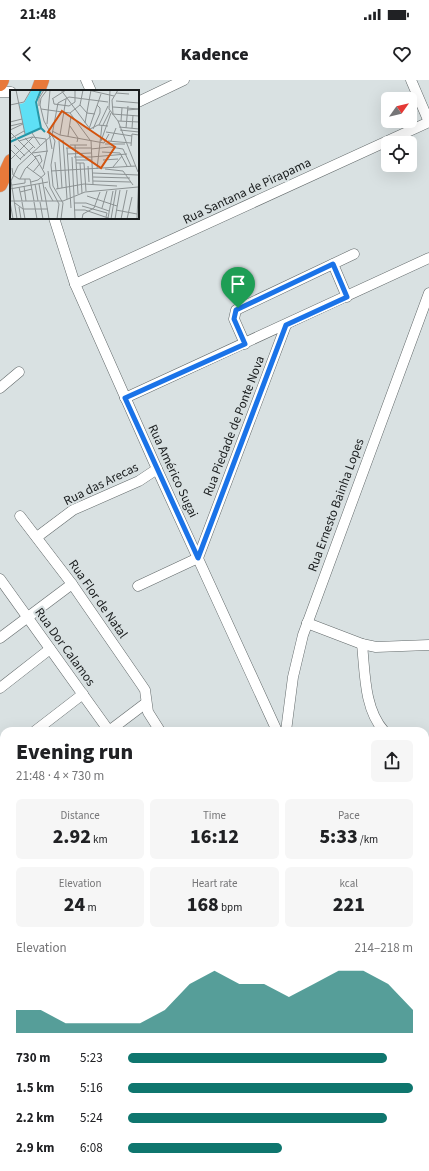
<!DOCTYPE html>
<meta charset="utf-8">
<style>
body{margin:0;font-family:"Source Sans 3",sans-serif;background:#f6f6f6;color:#202124;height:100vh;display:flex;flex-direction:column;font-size:15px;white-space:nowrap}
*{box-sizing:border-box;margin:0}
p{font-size:13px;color:#757577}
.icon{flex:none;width:22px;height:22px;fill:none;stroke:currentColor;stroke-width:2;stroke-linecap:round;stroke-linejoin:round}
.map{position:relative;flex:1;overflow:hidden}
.side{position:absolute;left:0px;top:647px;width:429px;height:444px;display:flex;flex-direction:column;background:#fff;border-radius:12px 12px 0 0;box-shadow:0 4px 16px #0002}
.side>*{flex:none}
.needle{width:26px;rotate:56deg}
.controls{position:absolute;left:381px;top:12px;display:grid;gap:8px}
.controls a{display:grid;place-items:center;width:36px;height:36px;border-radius:6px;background:#fff;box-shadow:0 4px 16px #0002;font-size:20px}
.pin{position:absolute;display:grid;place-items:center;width:34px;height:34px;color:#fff;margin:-41px -17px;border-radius:50% 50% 50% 0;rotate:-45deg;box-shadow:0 0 4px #0007}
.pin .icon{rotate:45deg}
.round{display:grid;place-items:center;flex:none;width:42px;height:42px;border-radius:6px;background:#f6f6f6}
.head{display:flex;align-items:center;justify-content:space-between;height:68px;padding:0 16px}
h1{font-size:22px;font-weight:800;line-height:30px}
.stats{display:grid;grid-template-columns:repeat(3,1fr);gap:6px;height:68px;padding:4px 16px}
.stats div{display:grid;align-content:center;border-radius:6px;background:#f6f6f6;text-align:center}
.stats b{font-size:20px;font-weight:800}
.stats small{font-size:11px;font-weight:400}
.stats p{font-size:11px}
.chart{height:112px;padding:8px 16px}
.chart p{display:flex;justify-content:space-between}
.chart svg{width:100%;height:72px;margin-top:4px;fill:#0f766e;opacity:.7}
ul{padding:0 16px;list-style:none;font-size:13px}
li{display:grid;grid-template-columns:64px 48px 1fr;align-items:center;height:30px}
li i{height:10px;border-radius:5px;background:#0f766e}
.status{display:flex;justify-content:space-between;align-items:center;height:28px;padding:0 20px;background:#fff;direction:ltr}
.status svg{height:11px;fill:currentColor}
header{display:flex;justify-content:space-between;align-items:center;height:52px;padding:0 16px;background:#fff;font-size:18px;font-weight:800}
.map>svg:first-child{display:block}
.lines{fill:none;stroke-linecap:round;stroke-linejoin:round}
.minor-casing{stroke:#62696a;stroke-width:11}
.highway-casing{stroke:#babbbb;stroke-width:15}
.minor{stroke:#fff;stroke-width:10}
.highway{stroke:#e8793a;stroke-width:14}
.route-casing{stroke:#fff;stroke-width:8}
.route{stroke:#1a73e8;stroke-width:5}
.labels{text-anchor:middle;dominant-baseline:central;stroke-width:4;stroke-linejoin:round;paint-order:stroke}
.street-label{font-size:13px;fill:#191c1d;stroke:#d9e1e2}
.inset-river{fill:none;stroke:#2797a7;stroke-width:2}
.inset-road{fill:none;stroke:#8c9293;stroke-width:1}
.view{fill:#d3530e;fill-opacity:0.15;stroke:#d3530e;stroke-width:2}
.inset-edge{fill:none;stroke:#191c1d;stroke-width:2}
</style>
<div class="status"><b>21:48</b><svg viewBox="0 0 49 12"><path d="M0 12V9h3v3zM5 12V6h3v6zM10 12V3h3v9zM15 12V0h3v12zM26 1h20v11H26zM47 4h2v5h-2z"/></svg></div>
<header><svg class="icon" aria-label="back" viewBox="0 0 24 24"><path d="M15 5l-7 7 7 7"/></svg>Kadence<svg class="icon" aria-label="heart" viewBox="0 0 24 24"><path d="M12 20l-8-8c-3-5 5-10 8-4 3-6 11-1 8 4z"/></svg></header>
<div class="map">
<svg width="429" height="1091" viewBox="0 0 429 1091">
<rect width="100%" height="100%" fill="#d9e1e2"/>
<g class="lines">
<defs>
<g id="minor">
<polyline points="86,0 91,11"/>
<polyline points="411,0 429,42"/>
<polyline points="0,12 11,12"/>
<polyline points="138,22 184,0"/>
<polyline points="54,138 75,204 157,389 277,651"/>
<polyline points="333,184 347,217"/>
<polyline points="75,204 429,42"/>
<polyline points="245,264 234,239 236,230 354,174"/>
<polyline points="0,308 19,292"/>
<polyline points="125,318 429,178"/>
<polyline points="20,436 72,504 141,604 145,610 148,632 160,651"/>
<polyline points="37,457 73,430 139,401 157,389"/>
<polyline points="0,499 109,651"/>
<polyline points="138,506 198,478 286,245"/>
<polyline points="307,543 362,564 376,567 429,565"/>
<polyline points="0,558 72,504"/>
<path d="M362,564c3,28 2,65 22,87"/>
<polyline points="0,608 50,569"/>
<polyline points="35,651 83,614"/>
<polyline points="109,651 146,623"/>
<polyline points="286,651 293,597 303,555 429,213"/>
<polyline points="0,668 4,673"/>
<polyline points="425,737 429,738"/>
<polyline points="0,760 4,766"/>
<polyline points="425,804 429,801"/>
<polyline points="425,843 429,842"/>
<polyline points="0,852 4,857"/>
<polyline points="0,899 4,896"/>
<polyline points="425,907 429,906"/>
<polyline points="425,978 429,985"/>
<polyline points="0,1023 4,1021"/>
<polyline points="152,1087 156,1091"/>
<polyline points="232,1087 236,1091"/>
<polyline points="329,1087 331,1091"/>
<polyline points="411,1087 413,1091"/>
<polyline points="82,1091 87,1087"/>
</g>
<g id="highway">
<polyline points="0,4 2,0"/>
<polyline points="38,11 42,0"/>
<polyline points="0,105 11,81"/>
</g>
</defs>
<use href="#minor" class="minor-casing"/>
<use href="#highway" class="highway-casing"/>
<use href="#minor" class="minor"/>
<use href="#highway" class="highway"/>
</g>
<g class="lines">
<defs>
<polygon id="route" points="333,184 347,217 286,245 198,478 125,318 245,264 234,239 236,230"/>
</defs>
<use href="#route" class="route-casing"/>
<use href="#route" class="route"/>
</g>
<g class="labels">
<g class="street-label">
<text transform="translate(247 111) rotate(-25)">Rua Santana de Pirapama</text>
<text transform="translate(234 346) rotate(-69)">Rua Piedade de Ponte Nova</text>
<text transform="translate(173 391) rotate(65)">Rua Américo Sugai</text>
<text transform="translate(101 404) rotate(-26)">Rua das Arecas</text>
<text transform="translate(336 425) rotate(-70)">Rua Ernesto Bainha Lopes</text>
<text transform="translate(98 519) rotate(55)">Rua Flor de Natal</text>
<text transform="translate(65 567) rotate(54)">Rua Dor Calamos</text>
</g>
</g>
<g transform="translate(10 10)">
<rect width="129" height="129" fill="#d9e1e2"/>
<path d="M30,0l-5,11 6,27 -16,7 -6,-31 5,-1 7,-12z" fill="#5ee0f5"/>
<path class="inset-river" d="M31,0l-5,12 5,26 4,4M0,52l31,-14"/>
<path class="inset-road" d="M6,0l9,44M37,0l-6,8 -1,7 4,16 11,20 -4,24 2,21 10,17 -2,16M51,0l29,39 8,-4 10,1M78,0l26,6M100,0l-1,19 9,12 20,51M106,3l13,1M42,9l14,-9M43,9l1,5 15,2 6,-4v-12M106,11l23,2M0,15l14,-3 7,-12M70,15l7,8 8,1M29,16v-8l5,-8M103,17l26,2M31,19l29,4 10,-8 3,-15M117,20l12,-1M60,23l20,27M102,24l27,2M103,24l-1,-14 6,-10M108,31l21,1M111,31l1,-13M0,32l12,-3M75,33l6,-33M37,34l3,-34M89,35l9,-19M93,35l7,-14M0,36l13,-3M60,36l8,12 -1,4M109,37l20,2M116,38l2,-22M122,38l1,-13M79,39l12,-35M83,39l7,-16v-5l-3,-3M0,40l13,-6M110,40l19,2M42,41l8,4 44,8 5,-9M0,42l26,26 9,16 -7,6 -7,2M96,42l26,4M22,43l8,12M39,43l3,16M50,45l6,-36M58,46l3,-20M15,48l10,10M0,49l14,-8M53,50l4,59M81,50l2,45M9,51l13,-4 14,2 1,12 -4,18M49,51l3,47M91,51l10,-28M98,51l23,2M101,51l5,-13M95,54h20M4,55l11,11M60,55h17M65,55l3,49M121,56l1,-12 7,1M56,58h25M57,58l4,60M0,59l11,11M81,59l19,-2 13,2 8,17M92,62l18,1 7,13M22,63l16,-2M58,64l23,-1M62,67l2,39M64,67h17M81,67l36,-3M1,69l22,-22M10,69l13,-12M66,70h16M93,70l15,-1M45,72l3,27M66,73h8l2,28M70,73l2,30M78,76l1,16M17,77l15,11 4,23M103,77l9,-11M2,78l1,7 6,4h11l4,22M87,79l5,-44M95,79l18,2 10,14M38,81l2,16 9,17 -2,15M41,81l85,-5M23,82l9,-11 -2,-6 -6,2M83,83l45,2M83,87l37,1M10,89l5,-10 11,-11M1,91l7,-15 34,-31 6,-32 11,-6 39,5M1,91l6,38M83,91l38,1M25,94l3,17M29,94l3,17M2,95l13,-2v-4M14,96l2,15M9,97l3,14M35,97l8,14M0,99l38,-7M46,99l28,-5 33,2M10,102l12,-3M77,106l30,10M64,107l1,22M0,111h53l22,-9 53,-5M36,111l3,18M0,112l3,17M12,112l3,17M24,112l3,17M30,112l3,17M5,113l8,6h25M64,113h12l23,8M72,116l25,7 -1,4M9,117l2,12M92,118l5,-17M64,120h11l26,9M106,120l21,4M98,128l5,-27M72,129l1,-5 11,-6 6,-16M101,129l5,-29M105,129l5,-29M111,129l6,-29M117,129l5,-22M127,129l2,-48"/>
<path class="view" d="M52,21l53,36 -14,21 -53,-36z"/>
<rect width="129" height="129" class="inset-edge"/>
</g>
</svg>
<div class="controls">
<a><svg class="needle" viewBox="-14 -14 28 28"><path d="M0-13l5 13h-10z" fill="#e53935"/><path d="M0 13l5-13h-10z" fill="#757577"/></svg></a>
<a><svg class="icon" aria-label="locate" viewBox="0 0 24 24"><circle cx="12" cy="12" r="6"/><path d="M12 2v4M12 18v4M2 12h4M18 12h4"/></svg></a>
</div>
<div class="pin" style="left:238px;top:228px;background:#1e9e55"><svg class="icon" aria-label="arrive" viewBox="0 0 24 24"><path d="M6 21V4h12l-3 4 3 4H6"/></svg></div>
<section class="side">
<div class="head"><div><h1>Evening run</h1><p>21:48 · 4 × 730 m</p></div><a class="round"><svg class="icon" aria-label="share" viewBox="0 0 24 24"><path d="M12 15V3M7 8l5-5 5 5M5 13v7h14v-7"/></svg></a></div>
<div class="stats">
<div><p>Distance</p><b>2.92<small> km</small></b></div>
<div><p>Time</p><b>16:12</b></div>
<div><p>Pace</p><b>5:33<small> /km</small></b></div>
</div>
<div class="stats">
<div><p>Elevation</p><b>24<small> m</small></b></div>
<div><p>Heart rate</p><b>168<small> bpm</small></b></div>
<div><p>kcal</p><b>221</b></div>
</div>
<div class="chart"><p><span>Elevation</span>214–218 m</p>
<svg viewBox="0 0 160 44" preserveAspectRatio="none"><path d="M0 44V30L10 30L20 38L30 38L40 38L50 38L60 30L70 14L80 6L90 14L100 14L110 22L120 14L130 6L140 6L150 14L160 30V44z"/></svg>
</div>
<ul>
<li><b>730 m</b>5:23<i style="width:91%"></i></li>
<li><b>1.5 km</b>5:16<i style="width:100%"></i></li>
<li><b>2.2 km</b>5:24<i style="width:91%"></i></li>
<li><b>2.9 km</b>6:08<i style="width:54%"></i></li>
</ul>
</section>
</div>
